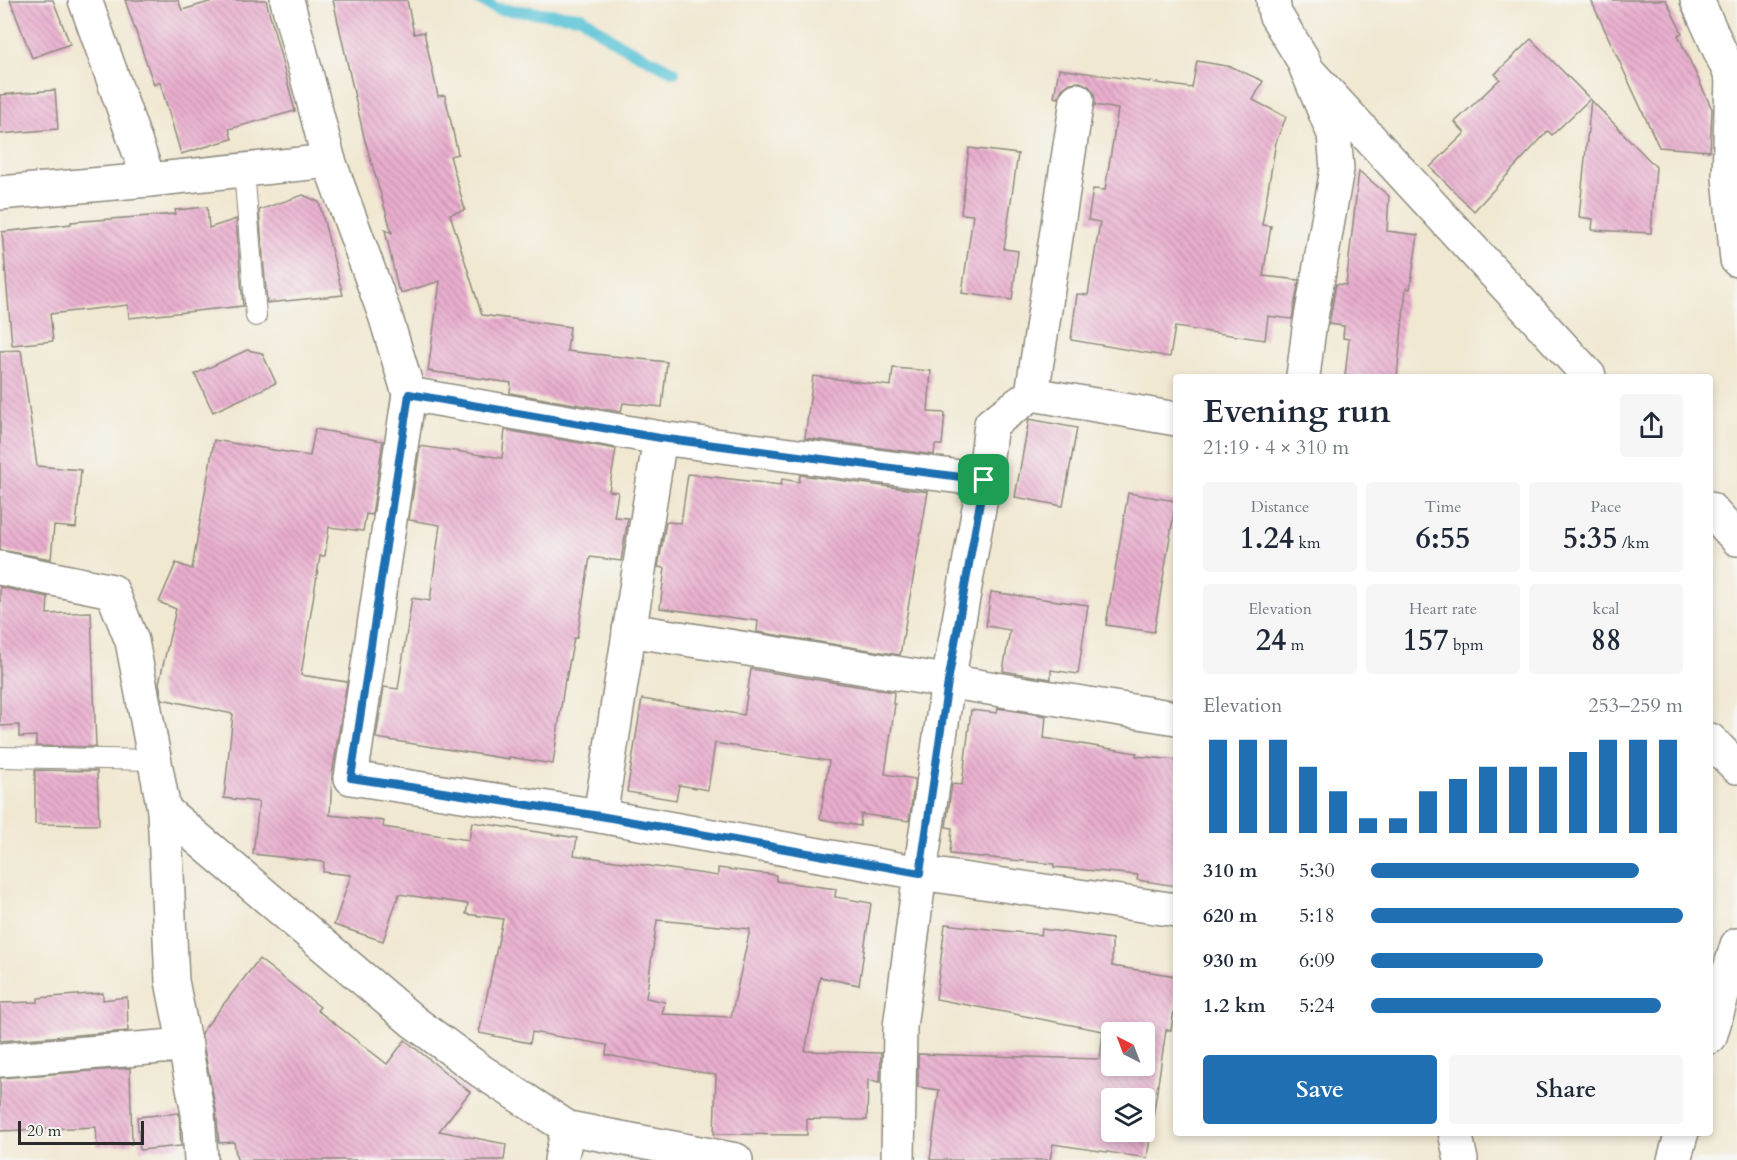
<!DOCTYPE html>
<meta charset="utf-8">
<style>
body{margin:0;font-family:Cardo,serif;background:#f6f6f7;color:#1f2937;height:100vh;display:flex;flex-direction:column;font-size:22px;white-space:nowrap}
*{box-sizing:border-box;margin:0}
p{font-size:20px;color:#747a83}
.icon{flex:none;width:33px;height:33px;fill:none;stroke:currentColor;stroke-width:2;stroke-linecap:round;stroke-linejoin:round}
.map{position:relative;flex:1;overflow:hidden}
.drawer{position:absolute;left:1173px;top:374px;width:540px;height:762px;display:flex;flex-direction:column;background:#fff;border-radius:6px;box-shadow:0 3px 9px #0003}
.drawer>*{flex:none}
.needle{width:39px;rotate:318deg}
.buttons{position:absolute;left:1101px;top:1022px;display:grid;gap:12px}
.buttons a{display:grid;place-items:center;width:54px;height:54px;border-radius:6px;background:#fff;box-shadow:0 3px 9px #0003;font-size:30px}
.scale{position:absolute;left:18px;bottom:15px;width:126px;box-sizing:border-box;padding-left:6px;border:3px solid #2b2b2b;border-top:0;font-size:16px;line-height:21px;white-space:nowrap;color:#2b2b2b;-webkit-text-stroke:4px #f6f6f2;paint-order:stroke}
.pin{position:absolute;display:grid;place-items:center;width:51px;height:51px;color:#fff;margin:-26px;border-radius:12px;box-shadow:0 3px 9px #0006}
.round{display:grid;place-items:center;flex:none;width:63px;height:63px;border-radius:6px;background:#f6f6f7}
.overview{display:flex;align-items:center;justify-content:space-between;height:102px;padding:0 30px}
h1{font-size:33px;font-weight:700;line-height:45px}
.metrics{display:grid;grid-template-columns:repeat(3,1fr);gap:9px;height:102px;padding:6px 30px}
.metrics div{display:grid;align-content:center;border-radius:6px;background:#f6f6f7;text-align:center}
.metrics b{font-size:30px;font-weight:700}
.metrics small{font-size:16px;font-weight:400}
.metrics p{font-size:16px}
.chart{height:168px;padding:12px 30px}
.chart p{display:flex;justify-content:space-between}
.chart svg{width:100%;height:108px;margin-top:6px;stroke:#1f6fb2;stroke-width:6}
.action{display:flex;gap:12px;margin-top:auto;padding:12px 30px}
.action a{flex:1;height:69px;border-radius:6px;background:#1f6fb2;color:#fff;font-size:24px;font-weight:700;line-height:69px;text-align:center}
.action a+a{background:#f6f6f7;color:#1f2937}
ul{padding:0 30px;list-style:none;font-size:20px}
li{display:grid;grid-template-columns:96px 72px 1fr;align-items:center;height:45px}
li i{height:15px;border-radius:8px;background:#1f6fb2}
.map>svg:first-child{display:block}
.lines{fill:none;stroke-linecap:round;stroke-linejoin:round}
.stream{stroke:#5bc4d7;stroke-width:12}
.building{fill:url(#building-back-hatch);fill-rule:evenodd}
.service-casing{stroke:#8e8a7e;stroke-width:22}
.minor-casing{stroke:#8e8a7e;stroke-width:36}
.service{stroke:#fff;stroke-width:20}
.minor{stroke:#fff;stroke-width:33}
.route-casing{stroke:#fff;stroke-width:12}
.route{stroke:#1f6fb2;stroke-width:8}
</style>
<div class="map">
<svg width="1737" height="1160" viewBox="0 0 1737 1160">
<defs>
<pattern id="building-back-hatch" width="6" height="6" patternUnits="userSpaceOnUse" patternTransform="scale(1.5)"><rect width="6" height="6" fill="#eaaecf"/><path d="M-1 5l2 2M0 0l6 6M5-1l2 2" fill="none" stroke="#be8ea8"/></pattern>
</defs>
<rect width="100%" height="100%" fill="#f6f6f2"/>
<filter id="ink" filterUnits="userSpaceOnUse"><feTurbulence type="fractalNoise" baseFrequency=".0167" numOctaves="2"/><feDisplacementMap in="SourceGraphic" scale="12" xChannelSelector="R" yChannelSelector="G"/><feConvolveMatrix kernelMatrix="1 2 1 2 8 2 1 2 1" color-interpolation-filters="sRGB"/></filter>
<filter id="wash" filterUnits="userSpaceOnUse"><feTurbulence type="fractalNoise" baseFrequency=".008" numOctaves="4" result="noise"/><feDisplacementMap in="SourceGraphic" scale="24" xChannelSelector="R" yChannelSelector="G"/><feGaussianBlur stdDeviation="1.35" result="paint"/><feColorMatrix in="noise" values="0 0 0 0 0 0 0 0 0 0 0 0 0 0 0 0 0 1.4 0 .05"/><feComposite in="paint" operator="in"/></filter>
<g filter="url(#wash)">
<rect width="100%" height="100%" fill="#f1e8d2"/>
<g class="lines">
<polyline class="stream" points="479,0 497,9 581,17 617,43 674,72"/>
</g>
<g id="blocks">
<g class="building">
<polygon points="10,0 53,0 70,44 32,58"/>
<polygon points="125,0 178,0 182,10 216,0 266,0 295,111 229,129 232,139 181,154 160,82 154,85"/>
<polygon points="333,0 407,0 414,34 424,32 438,96 445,95 458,154 450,156 465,210 450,214 482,315 570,327 567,351 667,362 662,407 623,403 621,412 510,393 511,383 428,371 440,281 401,293 400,289 398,289 385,230 392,233 364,137"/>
<polygon points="1591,0 1666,0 1682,33 1678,35 1712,109 1710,151 1659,147"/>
<polygon points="1531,39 1590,99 1552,135 1548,131 1474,211 1430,167 1465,133 1455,122 1500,79 1495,74"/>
<polygon points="1197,61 1232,67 1263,81 1253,100 1286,117 1276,142 1262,225 1271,226 1263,276 1299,280 1292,319 1268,316 1265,340 1175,327 1170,357 1071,340 1077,294 1088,295 1100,222 1088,220 1093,189 1105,190 1118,109 1095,105 1094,93 1089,86 1080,82 1070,83 1062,89 1058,98 1054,97 1059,69 1192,88"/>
<polygon points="55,90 58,129 0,134 0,95"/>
<polygon points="1591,100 1656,167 1651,233 1592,230 1593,219 1579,217"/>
<polygon points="969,148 1018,154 1004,249 1018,251 1012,300 962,293 973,215 961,214"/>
<polygon points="1359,171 1389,196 1387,231 1418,235 1410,289 1406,288 1397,376 1345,376 1349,339 1343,338 1344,326 1329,324 1336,284 1346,285"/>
<polygon points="303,195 319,202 343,295 267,303 259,210"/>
<polygon points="207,207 209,228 236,219 243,306 129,318 128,305 50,314 53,341 12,345 2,232 71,224 71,222 176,214 175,210"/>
<polygon points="21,350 37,466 81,470 76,528 54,526 51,559 0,550 0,351"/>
<polygon points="247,350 262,353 276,383 213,412 195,374"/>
<polygon points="893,368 931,371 928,412 945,413 942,445 935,445 934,455 805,438 813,376 891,386"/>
<polygon points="1029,419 1077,428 1063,506 1015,497"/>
<path d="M315,429l68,12 -11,74 -6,-1 -3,17 -34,-4 -4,29h-5l-19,119 46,7 -15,93 -2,40 54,6 -1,6 86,13 3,-18 105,16 -3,17 144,21v-8l58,7v6l60,8 -1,8 36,6 -12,82 -39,-8 -15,74 76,2 -1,29 -12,-2 -1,40 -60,-1v16l-93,-1 2,-59 -110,-20 1,-10 -75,-13 -2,11 -51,-10 24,-114 -37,-5 2,-10 -69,-10 -16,47 -49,-16 17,-50 -28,-3 1,-10 -71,-8 6,-52 -35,-4 9,-84 -71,-15 -3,-16 17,-74 -17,-7 17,-39 16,6 22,-129 96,16zM657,920l93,9 -19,88 -69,-3 3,-12 -19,-4z"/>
<polygon points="505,430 616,449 609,491 618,492 614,517 628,518 621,561 590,557 577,638 574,638 566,680 565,679 553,764 509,757 509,759 376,738 384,687 398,689 412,598 430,601 440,525 409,520 420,446 502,458"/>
<polygon points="688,474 781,485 782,479 799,482 800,475 928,492 900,655 757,632 758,621 660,608 665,568 658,567 666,522 681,523"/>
<polygon points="1128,493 1176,501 1154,632 1106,625"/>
<polygon points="0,587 48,597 47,614 91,612 96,747 36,746 36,736 19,737 19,725 0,726"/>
<polygon points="991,592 1088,605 1078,674 1051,670 1051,679 1003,671 1010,630 986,626"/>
<polygon points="751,669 894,692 893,704 895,704 885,774 915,779 909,821 861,814 860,826 820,819 829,761 715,743 708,790 679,785 676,800 627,792 642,699 744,715"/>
<polygon points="998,708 1046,716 1044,738 1137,753 1136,756 1176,760 1176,886 1137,880 1138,875 1054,867 1054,864 950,854 952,828 946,827 952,784 962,785 971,710 997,713"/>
<polygon points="35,770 97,771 99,825 35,824"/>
<path d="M945,924l96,11 1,-6 70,10v27l64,10v21l-5,33h-5l-19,128 -94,-14 -3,16h-120l9,-70 -21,-3v-33l182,5 3,-28 -167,-32zM1112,1032h32v33h-32zM1112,1098h32v33h-32z"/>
<polygon points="259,959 320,1007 317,1010 387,1064 405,1040 470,1092 439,1131 506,1144 504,1160 237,1160 234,1142 219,1143 216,1110 201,1033"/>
<polygon points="103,993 103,1000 127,997 128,1031 0,1041 0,1003 38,1002 38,998"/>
<polygon points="130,1068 132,1144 97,1146 96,1127 0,1131 0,1078"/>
<polygon points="179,1113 181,1146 140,1150 137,1117"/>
</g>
</g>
</g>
<g filter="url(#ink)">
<use href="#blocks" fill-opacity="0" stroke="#8e8a7e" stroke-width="1.5"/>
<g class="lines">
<defs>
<g id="service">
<polyline points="244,170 256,316"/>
<polyline points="0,757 155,760"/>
</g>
<g id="minor">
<polyline points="85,0 149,180"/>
<polyline points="287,0 329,161"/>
<polyline points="1273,0 1275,14 1302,58 1334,134 1337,169 1309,329 1303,376"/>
<polyline points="1697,0 1732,78 1729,177 1737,260"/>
<polyline points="1307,70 1589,376"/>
<polyline points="0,193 149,180 329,161 385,315 409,394 660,438 984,480"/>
<polyline points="409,394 351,778 600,816 920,873 1176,910"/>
<polyline points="1032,394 1077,100"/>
<polyline points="1710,509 1737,539"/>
<polyline points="0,568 112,591 132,641 164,810 172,981 198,1113 201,1160"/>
<polyline points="629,630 1176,718"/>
<polyline points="1710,740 1737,767"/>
<polyline points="164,810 414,1022 481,1071 568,1128 736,1160"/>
<polyline points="600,816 660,438"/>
<polyline points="1710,1037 1737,945"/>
<polyline points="0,1060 186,1045"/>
<polyline points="1455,1132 1461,1160"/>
<polyline points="561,1160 568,1128"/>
<polyline points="898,1160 900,1027 920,873 948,682 984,480 991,424 1032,394 1176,419"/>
<polyline points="1674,1160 1682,1132"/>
</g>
</defs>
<use href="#service" class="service-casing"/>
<use href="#minor" class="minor-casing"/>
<use href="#service" class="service"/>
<use href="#minor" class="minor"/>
</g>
</g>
<g class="lines" filter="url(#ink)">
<defs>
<polygon id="route" points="409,394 660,438 984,480 948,682 920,873 600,816 351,778"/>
</defs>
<use href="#route" class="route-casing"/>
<use href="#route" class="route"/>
</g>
</svg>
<div class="buttons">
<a><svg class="needle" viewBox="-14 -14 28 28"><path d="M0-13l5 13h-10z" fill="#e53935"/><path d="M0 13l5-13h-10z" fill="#747a83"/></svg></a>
<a><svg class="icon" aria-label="layers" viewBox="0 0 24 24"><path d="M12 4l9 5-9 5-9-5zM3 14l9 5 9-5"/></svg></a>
</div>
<div class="scale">20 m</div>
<div class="pin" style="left:984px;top:480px;background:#1e9e55"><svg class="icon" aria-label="arrive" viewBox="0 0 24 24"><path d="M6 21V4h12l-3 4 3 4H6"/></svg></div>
<section class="drawer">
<div class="overview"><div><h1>Evening run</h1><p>21:19 · 4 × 310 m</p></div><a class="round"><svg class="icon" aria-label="share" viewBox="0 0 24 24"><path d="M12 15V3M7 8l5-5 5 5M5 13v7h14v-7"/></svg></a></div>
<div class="metrics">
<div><p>Distance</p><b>1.24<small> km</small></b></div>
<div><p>Time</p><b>6:55</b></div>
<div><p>Pace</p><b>5:35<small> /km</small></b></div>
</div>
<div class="metrics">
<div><p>Elevation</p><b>24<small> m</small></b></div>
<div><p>Heart rate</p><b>157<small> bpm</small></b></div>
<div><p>kcal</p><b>88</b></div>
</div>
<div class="chart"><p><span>Elevation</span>253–259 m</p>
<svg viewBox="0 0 160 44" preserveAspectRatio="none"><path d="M5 44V6M15 44V6M25 44V6M35 44V17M45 44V27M55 44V38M65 44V38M75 44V27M85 44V22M95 44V17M105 44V17M115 44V17M125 44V11M135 44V6M145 44V6M155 44V6"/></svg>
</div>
<ul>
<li><b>310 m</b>5:30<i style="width:86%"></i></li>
<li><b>620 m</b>5:18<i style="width:100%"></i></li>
<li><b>930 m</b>6:09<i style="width:55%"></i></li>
<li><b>1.2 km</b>5:24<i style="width:93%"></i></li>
</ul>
<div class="action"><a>Save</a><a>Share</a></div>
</section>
</div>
